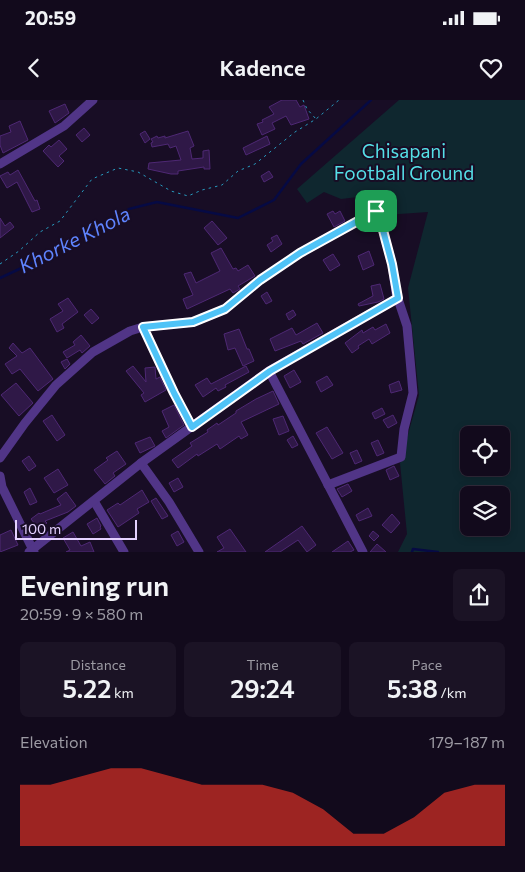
<!DOCTYPE html>
<meta charset="utf-8">
<style>
body{margin:0;font-family:Commissioner,sans-serif;background:#1b1325;color:#f1f3f6;height:100vh;display:flex;flex-direction:column;font-size:19px;white-space:nowrap}
*{box-sizing:border-box;margin:0}
p{font-size:16px;color:#9c9aa3}
.icon{flex:none;width:28px;height:28px;fill:none;stroke:currentColor;stroke-width:2;stroke-linecap:round;stroke-linejoin:round}
.map{position:relative;height:452px;overflow:hidden}
.details{display:flex;flex-direction:column;background:#120a1c;flex:1}
.details>*{flex:none}
.controls{position:absolute;left:460px;top:326px;display:grid;gap:10px}
.controls a{display:grid;place-items:center;width:50px;height:50px;border-radius:8px;background:#120a1c;box-shadow:0 2px 8px #0003,0 0 0 1px #312b3b;font-size:25px}
.scale{position:absolute;left:15px;bottom:12px;width:122px;box-sizing:border-box;padding-left:5px;border:2px solid #e4d1ff;border-top:0;font-size:14px;line-height:18px;white-space:nowrap;color:#e4d1ff;-webkit-text-stroke:4px #180d25;paint-order:stroke}
.pin{position:absolute;display:grid;place-items:center;width:42px;height:42px;color:#fff;margin:-21px;border-radius:10px;box-shadow:0 2px 8px #0006}
.round{display:grid;place-items:center;flex:none;width:52px;height:52px;border-radius:8px;background:#1b1325}
.overview{display:flex;align-items:center;justify-content:space-between;height:85px;padding:0 20px}
h1{font-size:28px;font-weight:600;line-height:38px}
.metrics{display:grid;grid-template-columns:repeat(3,1fr);gap:8px;height:85px;padding:5px 20px}
.metrics div{display:grid;align-content:center;border-radius:8px;background:#1b1325;text-align:center}
.metrics b{font-size:25px;font-weight:600}
.metrics small{font-size:14px;font-weight:400}
.metrics p{font-size:14px}
.chart{height:140px;padding:10px 20px}
.chart p{display:flex;justify-content:space-between}
.chart svg{width:100%;height:90px;margin-top:5px;fill:#d93025;opacity:.7}
.status{display:flex;justify-content:space-between;align-items:center;height:35px;padding:0 25px;background:#120a1c;direction:ltr}
.status svg{height:14px;fill:currentColor}
header{display:flex;justify-content:space-between;align-items:center;height:65px;padding:0 20px;background:#120a1c;font-size:22px;font-weight:600}
.map>svg:first-child{display:block}
.green{fill:#0f272f;fill-rule:evenodd}
.lines{fill:none;stroke-linecap:round;stroke-linejoin:round}
.stream{stroke:#060a44;stroke-width:2.5}
.building{fill:#2f1847;stroke:#4e2874}
.path{stroke:#2799bd;stroke-width:1;stroke-dasharray:2.5 4;stroke-linecap:butt}
.street{stroke:#513587;stroke-width:9}
.route-casing{stroke:#fff;stroke-width:10}
.route{stroke:#4fc3f7;stroke-width:6}
.labels{text-anchor:middle;dominant-baseline:central;stroke-width:4;stroke-linejoin:round;paint-order:stroke}
.park-label{font-size:19px;fill:#55dfe7;stroke:#180d25}
.water-label{font-size:20px;font-style:italic;fill:#5f84ff;stroke:#180d25}
</style>
<div class="status"><b>20:59</b><svg viewBox="0 0 49 12"><path d="M0 12V9h3v3zM5 12V6h3v6zM10 12V3h3v9zM15 12V0h3v12zM26 1h20v11H26zM47 4h2v5h-2z"/></svg></div>
<header><svg class="icon" aria-label="back" viewBox="0 0 24 24"><path d="M15 5l-7 7 7 7"/></svg>Kadence<svg class="icon" aria-label="heart" viewBox="0 0 24 24"><path d="M12 20l-8-8c-3-5 5-10 8-4 3-6 11-1 8 4z"/></svg></header>
<div class="map">
<svg width="525" height="452" viewBox="0 0 525 452">
<rect width="100%" height="100%" fill="#180d25"/>
<path class="green" d="M399,0h126v452h-127l9,-18 -7,-71 19,-68 -11,-107 20,-76 -43,3 -5,-11 -14,6 -8,-13 -17,2 -17,-7 -17,11 -10,-14zM469,335h32v33h-32zM469,395h32v33h-32z"/>
<g class="lines">
<g class="stream">
<polyline points="0,178 28,165 129,109 157,102 238,118 274,100 301,64 371,0"/>
<polyline points="412,452 413,449 438,452"/>
</g>
</g>
<g class="building">
<polygon points="282,0 296,0 300,7 304,5 309,19 291,25 286,16 272,23 275,29 262,35 257,24 263,22 262,20 274,14 269,7"/>
<polygon points="65,4 69,13 55,23 49,11"/>
<polygon points="20,21 28,40 3,53 0,45 0,36 11,32 9,26"/>
<polygon points="84,28 90,35 82,42 76,35"/>
<polygon points="145,31 150,39 145,43 140,34"/>
<polygon points="188,31 194,46 190,48 192,59 203,58 203,51 209,50 210,69 204,69 204,67 178,71 178,74 171,74 148,69 149,63 181,60 176,46 170,48 168,44 152,47 151,43 153,42 151,39 157,36 158,38 165,36 165,38"/>
<polygon points="267,36 270,44 246,55 243,48"/>
<polygon points="59,40 67,49 59,56 64,61 58,67 43,51 49,45 51,47"/>
<polygon points="18,70 35,101 37,100 40,109 32,112 17,82 7,88 0,76 8,72 10,75"/>
<polygon points="269,71 273,77 264,82 261,76"/>
<polygon points="333,111 335,114 340,111 345,121 334,127 327,114"/>
<polygon points="0,118 5,126 10,122 14,127 0,138"/>
<polygon points="212,121 227,138 218,145 204,128"/>
<polygon points="277,135 282,144 271,152 267,145 273,141 271,138"/>
<polygon points="221,148 233,169 236,168 238,171 248,165 255,176 238,186 240,189 233,193 230,189 187,209 183,199 193,195 184,174 191,172 196,183 220,171 211,153"/>
<polygon points="369,151 374,165 363,170 358,156"/>
<polygon points="333,154 340,165 330,171 323,160"/>
<polygon points="380,184 384,199 378,202 359,206 358,204 373,196 371,186"/>
<polygon points="267,192 272,201 266,204 261,196"/>
<polygon points="68,198 78,212 62,224 64,228 57,232 50,219 63,211 58,204"/>
<polygon points="91,209 99,218 92,224 84,215"/>
<polygon points="293,210 296,215 289,220 286,214"/>
<polygon points="317,223 323,233 303,244 301,241 275,251 270,239 292,228 296,235"/>
<polygon points="386,224 390,233 372,244 369,239 358,246 359,248 352,253 345,243 362,230 363,233 373,227 375,230"/>
<polygon points="239,229 247,249 249,249 254,261 243,266 235,248 228,250 224,234"/>
<polygon points="81,235 90,246 82,253 80,250 67,258 63,252 75,245 73,242"/>
<polygon points="13,243 22,253 30,248 53,279 38,291 20,269 12,274 5,264 17,256 9,248"/>
<polygon points="67,259 70,264 65,269 61,262"/>
<polygon points="133,266 146,282 145,268 155,267 156,279 160,277 166,290 145,302 141,295 144,293 126,271"/>
<polygon points="246,266 249,272 225,285 226,287 218,291 216,288 203,297 195,285 207,278 211,284"/>
<polygon points="294,270 301,282 290,288 284,276"/>
<polygon points="327,276 333,285 321,292 316,282"/>
<polygon points="399,281 402,290 391,293 389,285"/>
<polygon points="16,283 33,303 19,316 1,295"/>
<polygon points="273,291 279,304 241,322 248,335 241,339 239,336 220,349 217,344 198,356 197,354 178,368 172,360 192,346 190,343 208,332 207,330 217,323 218,325 236,313 236,311 256,299"/>
<polygon points="174,305 184,325 166,338 162,331 169,327 162,311"/>
<polygon points="382,308 385,314 375,319 372,313"/>
<polygon points="52,315 65,335 57,341 43,321"/>
<polygon points="393,315 397,323 388,328 383,320"/>
<polygon points="283,316 289,331 279,335 273,319"/>
<polygon points="327,327 343,353 332,359 316,333"/>
<polygon points="293,336 298,345 292,348 287,340"/>
<polygon points="150,337 155,346 140,353 135,343"/>
<polygon points="378,340 384,353 377,356 371,343"/>
<polygon points="357,350 362,361 355,364 350,353"/>
<polygon points="117,351 126,364 113,373 115,376 105,384 94,370 108,360 106,358"/>
<polygon points="29,356 36,366 29,371 22,361"/>
<polygon points="394,366 399,376 390,380 386,370"/>
<polygon points="58,369 68,385 54,393 44,378"/>
<polygon points="178,378 183,387 174,392 169,383"/>
<polygon points="348,384 352,391 342,397 337,389"/>
<polygon points="30,388 37,402 30,405 24,392"/>
<polygon points="142,390 149,402 137,409 139,413 118,427 107,410 118,403 120,405"/>
<polygon points="66,392 76,406 68,412 45,421 47,423 39,429 31,419 39,413 40,414 61,405 57,399"/>
<polygon points="156,398 168,416 162,419 151,401"/>
<polygon points="368,408 372,416 359,421 356,415"/>
<polygon points="392,414 400,423 391,433 382,425"/>
<polygon points="97,418 101,426 100,427 101,429 93,434 87,424"/>
<polygon points="302,426 316,445 307,452 298,440 280,452 265,452"/>
<polygon points="230,429 246,452 217,452 224,448 217,437"/>
<polygon points="11,430 18,445 0,452 0,435"/>
<polygon points="178,431 184,442 177,446 171,435"/>
<polygon points="373,431 379,436 374,441 369,436"/>
<polygon points="73,432 81,446 90,442 94,452 66,452 70,450 63,438"/>
<polygon points="348,441 354,450 350,452 332,452"/>
<polygon points="377,444 386,452 370,452"/>
</g>
<g class="lines">
<g class="path">
<polyline points="303,0 307,9 316,19"/>
<polyline points="0,164 19,151 40,132 60,121 92,79 118,68 138,72 171,91 188,96 202,90 222,85 238,71 255,64 295,32 316,19 339,0"/>
</g>
<g class="street">
<polyline points="0,64 64,26 93,0"/>
<polyline points="143,227 174,293 192,327"/>
<polyline points="269,271 363,452"/>
<polyline points="0,358 25,323 56,285 93,252 130,231 143,227 193,222 225,209 260,180 300,153 376,111 380,119 392,164 396,193 407,226 410,259 413,293 404,329 401,357 328,385"/>
<polyline points="141,363 169,402 199,452"/>
<polyline points="0,376 2,387 34,452"/>
<polyline points="94,401 124,452"/>
<polyline points="29,452 141,363 269,271 398,198"/>
</g>
</g>
<g class="lines">
<defs>
<polygon id="route" points="376,111 380,119 392,164 398,198 270,271 192,327 174,293 143,227 193,222 225,209 260,180 300,153"/>
</defs>
<use href="#route" class="route-casing"/>
<use href="#route" class="route"/>
</g>
<g class="labels">
<g class="park-label">
<text x="404" y="50">Chisapani<tspan x="404" dy="22">Football Ground</tspan></text>
</g>
<g class="water-label">
<text transform="translate(74 139) rotate(-27)">Khorke Khola</text>
</g>
</g>
</svg>
<div class="controls">
<a><svg class="icon" aria-label="locate" viewBox="0 0 24 24"><circle cx="12" cy="12" r="6"/><path d="M12 2v4M12 18v4M2 12h4M18 12h4"/></svg></a>
<a><svg class="icon" aria-label="layers" viewBox="0 0 24 24"><path d="M12 4l9 5-9 5-9-5zM3 14l9 5 9-5"/></svg></a>
</div>
<div class="scale">100 m</div>
<div class="pin" style="left:376px;top:111px;background:#1e9e55"><svg class="icon" aria-label="arrive" viewBox="0 0 24 24"><path d="M6 21V4h12l-3 4 3 4H6"/></svg></div>
</div>
<section class="details">
<div class="overview"><div><h1>Evening run</h1><p>20:59 · 9 × 580 m</p></div><a class="round"><svg class="icon" aria-label="share" viewBox="0 0 24 24"><path d="M12 15V3M7 8l5-5 5 5M5 13v7h14v-7"/></svg></a></div>
<div class="metrics">
<div><p>Distance</p><b>5.22<small> km</small></b></div>
<div><p>Time</p><b>29:24</b></div>
<div><p>Pace</p><b>5:38<small> /km</small></b></div>
</div>
<div class="chart"><p><span>Elevation</span>179–187 m</p>
<svg viewBox="0 0 160 44" preserveAspectRatio="none"><path d="M0 44V14L10 14L20 10L30 6L40 6L50 10L60 14L70 14L80 14L90 18L100 26L110 38L120 38L130 30L140 18L150 14L160 14V44z"/></svg>
</div>
</section>
